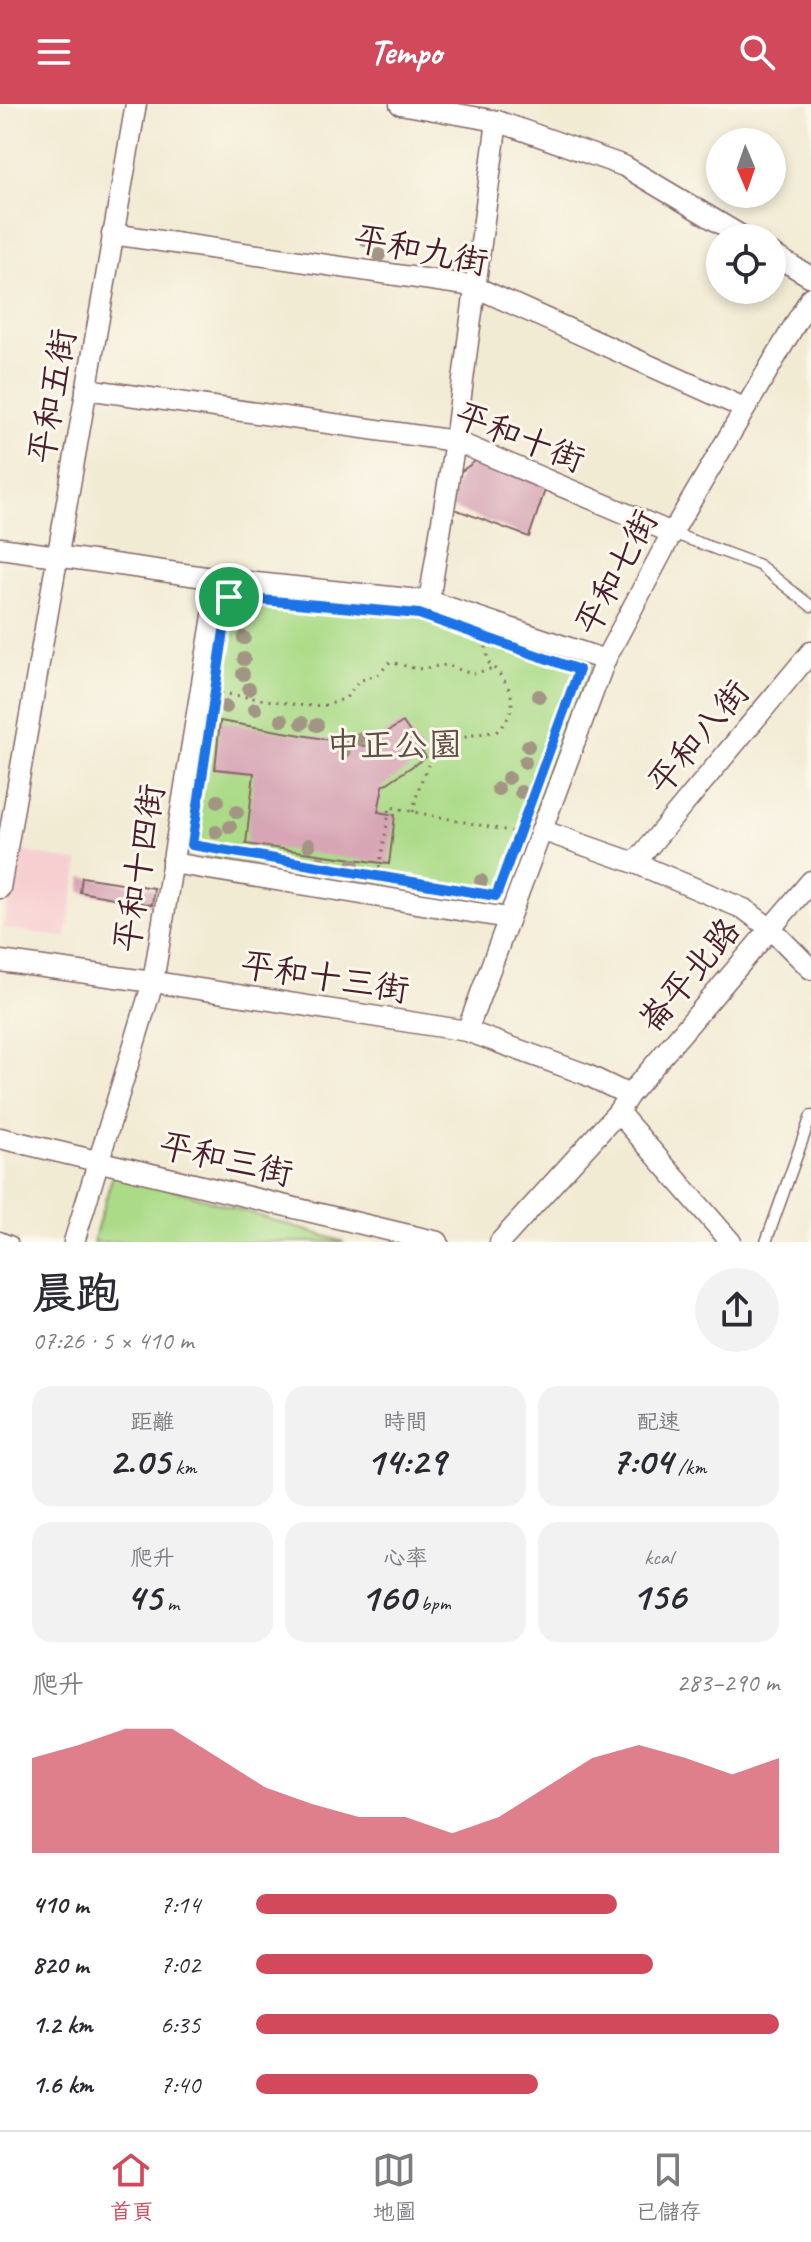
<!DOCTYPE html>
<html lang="zh-TW">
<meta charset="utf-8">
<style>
body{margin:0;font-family:Caveat,"LXGW WenKai TC",sans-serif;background:#f2f2f3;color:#2b2b33;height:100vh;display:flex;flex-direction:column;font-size:30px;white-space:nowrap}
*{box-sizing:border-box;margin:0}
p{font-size:26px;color:#7c7c81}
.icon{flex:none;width:44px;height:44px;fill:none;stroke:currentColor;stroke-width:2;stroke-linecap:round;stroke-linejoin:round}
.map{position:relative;height:1138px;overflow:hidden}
.sheet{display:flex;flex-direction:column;background:#fff;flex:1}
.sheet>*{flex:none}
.needle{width:52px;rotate:178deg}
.tools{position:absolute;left:706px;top:24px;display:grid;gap:16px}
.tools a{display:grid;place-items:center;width:80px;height:80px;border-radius:50%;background:#fff;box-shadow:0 4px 12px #0003;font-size:40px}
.pin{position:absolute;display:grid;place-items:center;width:68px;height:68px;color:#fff;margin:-34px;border:4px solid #fff;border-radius:50%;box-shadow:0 2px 8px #0007}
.round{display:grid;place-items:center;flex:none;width:84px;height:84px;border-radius:42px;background:#f2f2f3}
.overview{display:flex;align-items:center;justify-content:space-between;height:136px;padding:0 32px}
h1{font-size:44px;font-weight:700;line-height:60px}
.stats{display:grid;grid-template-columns:repeat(3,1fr);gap:12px;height:136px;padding:8px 32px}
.stats div{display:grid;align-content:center;border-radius:20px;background:#f2f2f3;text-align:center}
.stats b{font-size:40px;font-weight:700}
.stats small{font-size:22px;font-weight:400}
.stats p{font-size:22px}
.chart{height:224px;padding:16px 32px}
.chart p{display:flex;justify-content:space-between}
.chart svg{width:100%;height:144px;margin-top:8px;fill:#d1495b;opacity:.7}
ul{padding:0 32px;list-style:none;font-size:26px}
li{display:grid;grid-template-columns:128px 96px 1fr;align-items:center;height:60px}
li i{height:20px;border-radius:10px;background:#d1495b}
header{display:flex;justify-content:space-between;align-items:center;height:104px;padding:0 32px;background:#d1495b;color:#fff;font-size:36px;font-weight:700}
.tabs{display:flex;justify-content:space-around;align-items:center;height:112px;border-top:2px solid #e1e1e2;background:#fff;font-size:22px;color:#7c7c81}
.tabs a{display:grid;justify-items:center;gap:4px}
.tabs .selected{color:#d1495b}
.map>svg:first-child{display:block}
.built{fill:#f7cfd1}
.green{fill:#acdb88;stroke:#7b7d5a;stroke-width:2}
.building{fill:#d7a5b5}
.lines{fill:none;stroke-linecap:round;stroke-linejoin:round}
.lane-casing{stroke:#856666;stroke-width:13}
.street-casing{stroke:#856666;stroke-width:23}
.path{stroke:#856666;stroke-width:3;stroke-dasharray:2 6;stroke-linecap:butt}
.lane{stroke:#fff;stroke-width:10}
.street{stroke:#fff;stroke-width:20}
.tree{fill:#a39584}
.route-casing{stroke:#fff;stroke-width:16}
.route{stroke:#1a73e8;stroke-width:10}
.labels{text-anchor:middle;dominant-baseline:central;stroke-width:6;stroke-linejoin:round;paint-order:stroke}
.street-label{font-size:34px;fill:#4a1f2b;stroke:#fbf7ec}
.park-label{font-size:34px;fill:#624e42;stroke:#fbf7ec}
</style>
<header><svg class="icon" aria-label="menu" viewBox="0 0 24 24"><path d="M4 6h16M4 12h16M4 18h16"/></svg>Tempo<svg class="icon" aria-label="search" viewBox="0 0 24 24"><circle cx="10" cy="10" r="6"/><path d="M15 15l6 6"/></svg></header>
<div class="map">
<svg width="811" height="1138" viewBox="0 0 811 1138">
<rect width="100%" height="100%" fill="#fbf7ec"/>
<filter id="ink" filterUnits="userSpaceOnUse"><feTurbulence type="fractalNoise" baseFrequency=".0125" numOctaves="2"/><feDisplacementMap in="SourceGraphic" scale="16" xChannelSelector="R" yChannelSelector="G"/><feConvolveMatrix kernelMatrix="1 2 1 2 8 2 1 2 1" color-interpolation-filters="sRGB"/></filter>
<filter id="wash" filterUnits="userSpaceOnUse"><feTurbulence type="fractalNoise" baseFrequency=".006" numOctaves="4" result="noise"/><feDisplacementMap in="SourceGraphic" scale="32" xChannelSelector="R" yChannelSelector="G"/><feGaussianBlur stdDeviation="1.8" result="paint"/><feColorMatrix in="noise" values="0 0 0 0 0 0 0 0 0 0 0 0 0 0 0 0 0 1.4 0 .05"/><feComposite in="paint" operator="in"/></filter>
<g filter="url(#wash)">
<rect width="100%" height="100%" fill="#f2ebd4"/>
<polygon class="built" points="16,746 79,758 66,834 4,824"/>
<g class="green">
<polygon points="223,481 427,503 592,562 502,796 181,749"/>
<polygon points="114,1067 344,1138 93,1138"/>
</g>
<g id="blocks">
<g class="building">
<polygon points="477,356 547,380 529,433 449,403 460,368"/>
<polygon points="220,617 365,642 403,618 426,653 383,682 378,708 395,711 389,760 246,740 254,669 215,665"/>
<polygon points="82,773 154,784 152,801 80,788"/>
</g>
</g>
</g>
<g filter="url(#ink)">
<use href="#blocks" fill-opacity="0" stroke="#856666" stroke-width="2"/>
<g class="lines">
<defs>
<g id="lane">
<polyline points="672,429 759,461 811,502"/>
<polyline points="0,1133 12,1138"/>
<polyline points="766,1138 811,1012"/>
</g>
<g id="street">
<polyline points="400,0 497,17 624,62 745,134"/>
<polyline points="112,130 473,182 744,304"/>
<polyline points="772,150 811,173"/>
<polyline points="86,285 455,337 672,429"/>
<polyline points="0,444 219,475 429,497 605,556"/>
<polyline points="429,497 455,337 497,17"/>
<polyline points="541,726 635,759 744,805 771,825 811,865"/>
<polyline points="172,759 508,814"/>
<polyline points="635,759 811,548"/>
<polyline points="0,784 136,0"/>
<polyline points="0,857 167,880 467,927 585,970 629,991"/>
<polyline points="467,927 605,556 672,429 811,193"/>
<polyline points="618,1008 731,1138"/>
<polyline points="0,1034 438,1138"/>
<polyline points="74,1138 153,878 219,475"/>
<polyline points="500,1138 618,1008 629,991 811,777"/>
</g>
</defs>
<use href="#lane" class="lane-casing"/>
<use href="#street" class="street-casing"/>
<g class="path">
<polyline points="221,589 305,602 327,601 346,594 359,577 379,570 390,558 417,565 446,561 472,570 494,564"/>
<path d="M413,708c10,-52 29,-77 83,-80 28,-25 15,-48 -8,-70l-3,-21"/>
<polyline points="378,771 390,703 519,729"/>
</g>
<use href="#lane" class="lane"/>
<use href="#street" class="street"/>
</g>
<g class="tree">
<circle cx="366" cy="136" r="7"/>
<circle cx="379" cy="151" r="7"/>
<circle cx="244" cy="534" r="7"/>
<circle cx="244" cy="555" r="7"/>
<circle cx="243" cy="570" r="7"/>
<circle cx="249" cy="585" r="7"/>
<circle cx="539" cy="592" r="7"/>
<circle cx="226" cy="603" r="7"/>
<circle cx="255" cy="605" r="7"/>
<circle cx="282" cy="616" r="7"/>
<circle cx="302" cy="619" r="7"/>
<circle cx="317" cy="621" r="7"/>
<circle cx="359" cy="635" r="7"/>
<circle cx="528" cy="642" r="7"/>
<circle cx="344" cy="647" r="7"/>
<circle cx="525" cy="658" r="7"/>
<circle cx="508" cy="674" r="7"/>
<circle cx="498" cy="685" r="7"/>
<circle cx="521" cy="688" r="7"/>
<circle cx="218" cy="697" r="7"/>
<circle cx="237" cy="708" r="7"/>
<circle cx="230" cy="723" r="7"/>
<circle cx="216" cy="728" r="7"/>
<circle cx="309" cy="741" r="7"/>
<circle cx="320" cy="758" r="7"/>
<circle cx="353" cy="761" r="7"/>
<circle cx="481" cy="777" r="7"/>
</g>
</g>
<g class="lines" filter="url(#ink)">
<defs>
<polygon id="route" points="229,493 419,510 579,566 496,792 192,741"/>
</defs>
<use href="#route" class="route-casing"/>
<use href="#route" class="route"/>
</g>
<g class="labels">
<g class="street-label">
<text transform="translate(421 146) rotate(11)">平和九街</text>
<text transform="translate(52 292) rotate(-80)">平和五街</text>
<text transform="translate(520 333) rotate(21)">平和十街</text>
<text transform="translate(616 468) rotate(-62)">平和七街</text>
<text transform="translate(698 633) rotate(-50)">平和八街</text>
<text transform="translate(139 764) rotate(-81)">平和十四街</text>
<text transform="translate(689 871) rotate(-50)">崙平北路</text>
<text transform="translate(325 873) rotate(9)">平和十三街</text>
<text transform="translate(226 1055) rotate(13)">平和三街</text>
</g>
<g class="park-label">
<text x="394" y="640">中正公園</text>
</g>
</g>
</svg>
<div class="tools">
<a><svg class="needle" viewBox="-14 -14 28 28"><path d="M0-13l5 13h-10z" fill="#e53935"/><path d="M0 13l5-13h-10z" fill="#7c7c81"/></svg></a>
<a><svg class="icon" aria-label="locate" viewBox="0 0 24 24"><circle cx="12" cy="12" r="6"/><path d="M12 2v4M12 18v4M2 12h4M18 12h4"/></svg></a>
</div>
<div class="pin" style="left:229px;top:493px;background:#1e9e55"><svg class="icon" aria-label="arrive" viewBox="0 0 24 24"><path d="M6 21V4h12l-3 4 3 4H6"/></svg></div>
</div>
<section class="sheet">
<div class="overview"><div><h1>晨跑</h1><p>07:26 · 5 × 410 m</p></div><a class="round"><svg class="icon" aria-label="share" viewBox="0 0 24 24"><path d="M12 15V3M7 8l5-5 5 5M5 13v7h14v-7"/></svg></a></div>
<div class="stats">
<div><p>距離</p><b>2.05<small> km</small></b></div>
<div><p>時間</p><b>14:29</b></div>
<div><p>配速</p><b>7:04<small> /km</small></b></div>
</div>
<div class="stats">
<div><p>爬升</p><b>45<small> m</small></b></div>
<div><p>心率</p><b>160<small> bpm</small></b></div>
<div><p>kcal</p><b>156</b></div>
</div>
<div class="chart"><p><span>爬升</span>283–290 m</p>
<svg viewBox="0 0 160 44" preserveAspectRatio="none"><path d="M0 44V15L10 11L20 6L30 6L40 15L50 24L60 29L70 33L80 33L90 38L100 33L110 24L120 15L130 11L140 15L150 20L160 15V44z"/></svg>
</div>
<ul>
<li><b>410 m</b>7:14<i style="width:69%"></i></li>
<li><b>820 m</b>7:02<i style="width:76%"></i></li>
<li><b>1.2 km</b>6:35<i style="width:100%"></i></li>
<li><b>1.6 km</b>7:40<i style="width:54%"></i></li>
</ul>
</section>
<nav class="tabs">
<a class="selected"><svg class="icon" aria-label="home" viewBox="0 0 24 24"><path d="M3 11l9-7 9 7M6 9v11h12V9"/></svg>首頁</a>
<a><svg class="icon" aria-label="map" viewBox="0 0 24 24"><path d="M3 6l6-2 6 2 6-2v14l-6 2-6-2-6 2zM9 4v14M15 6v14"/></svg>地圖</a>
<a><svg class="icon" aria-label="saved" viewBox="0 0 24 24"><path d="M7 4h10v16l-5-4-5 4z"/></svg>已儲存</a>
</nav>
